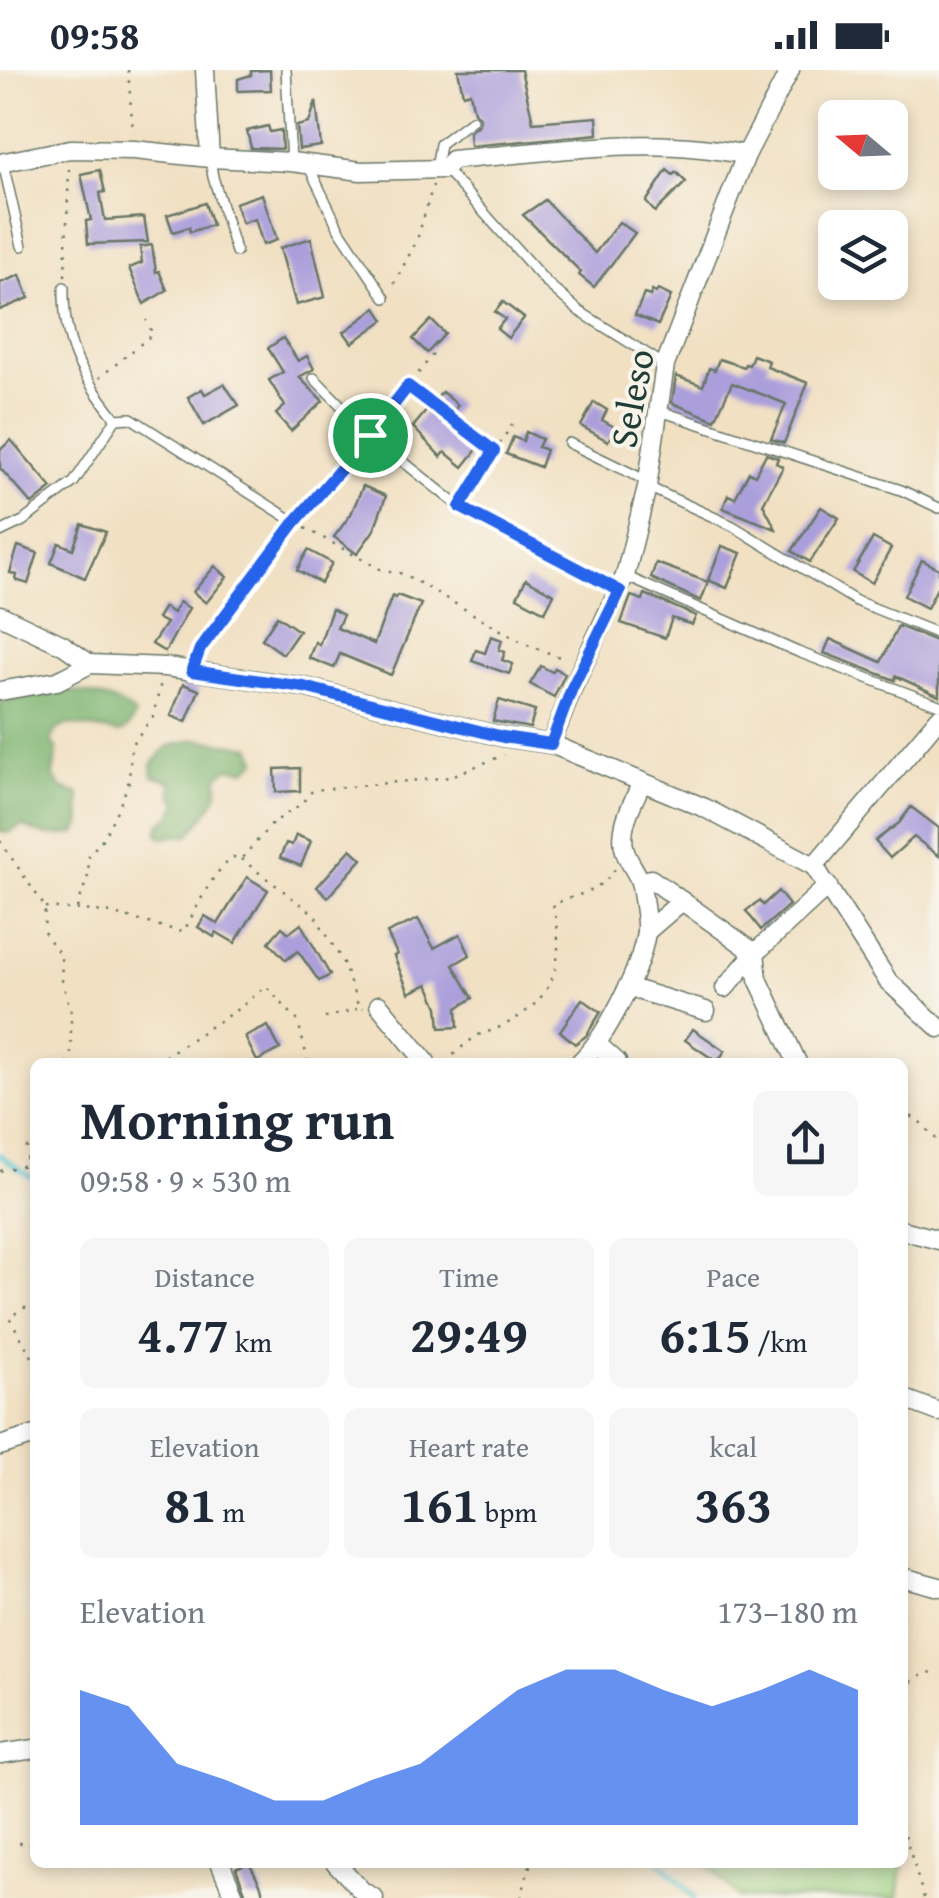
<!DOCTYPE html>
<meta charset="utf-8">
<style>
body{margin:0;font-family:"Gentium Book Plus",serif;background:#f6f6f7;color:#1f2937;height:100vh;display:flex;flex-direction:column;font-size:38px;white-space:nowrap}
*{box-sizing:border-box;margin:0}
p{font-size:32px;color:#747a83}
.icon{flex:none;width:55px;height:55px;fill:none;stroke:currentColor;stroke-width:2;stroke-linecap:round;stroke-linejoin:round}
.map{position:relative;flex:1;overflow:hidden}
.side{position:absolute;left:30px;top:988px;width:878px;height:810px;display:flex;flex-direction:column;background:#fff;border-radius:15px;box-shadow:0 5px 15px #0003}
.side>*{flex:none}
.needle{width:65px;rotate:289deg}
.tools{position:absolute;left:818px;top:30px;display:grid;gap:20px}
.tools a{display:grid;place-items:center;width:90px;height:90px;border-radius:15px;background:#fff;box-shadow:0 5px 15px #0003;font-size:50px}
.pin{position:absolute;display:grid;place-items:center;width:85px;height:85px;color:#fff;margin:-42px;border:5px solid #fff;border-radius:50%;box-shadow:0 2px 10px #0007}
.round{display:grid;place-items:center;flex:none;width:105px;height:105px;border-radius:15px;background:#f6f6f7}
.head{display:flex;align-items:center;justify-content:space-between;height:170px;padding:0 50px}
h1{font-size:55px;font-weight:600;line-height:75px}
.metrics{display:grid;grid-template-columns:repeat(3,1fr);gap:15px;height:170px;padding:10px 50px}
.metrics div{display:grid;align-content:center;border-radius:15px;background:#f6f6f7;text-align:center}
.metrics b{font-size:50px;font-weight:600}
.metrics small{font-size:28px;font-weight:400}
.metrics p{font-size:28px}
.chart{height:280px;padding:20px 50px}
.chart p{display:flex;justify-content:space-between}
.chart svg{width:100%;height:180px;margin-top:10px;fill:#2563eb;opacity:.7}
.status{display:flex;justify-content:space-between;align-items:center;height:70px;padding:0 50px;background:#fff;direction:ltr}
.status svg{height:28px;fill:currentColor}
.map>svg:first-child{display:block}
.green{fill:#9fd384;stroke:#5f885c;stroke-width:2.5}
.forest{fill:#7fb572;stroke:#4f7953;stroke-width:2.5}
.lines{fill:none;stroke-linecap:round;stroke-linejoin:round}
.stream{stroke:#5cc6d6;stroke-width:5}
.building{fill:#ab9fdb}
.lane-casing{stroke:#687666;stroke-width:12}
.street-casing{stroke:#687666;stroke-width:21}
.path{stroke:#687666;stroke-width:2.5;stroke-dasharray:2.5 8;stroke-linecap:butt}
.lane{stroke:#fff;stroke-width:9}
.street{stroke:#fff;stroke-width:18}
.route-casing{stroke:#fff;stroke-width:20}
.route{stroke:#2563eb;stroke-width:12}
.labels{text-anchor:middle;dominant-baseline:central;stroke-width:8;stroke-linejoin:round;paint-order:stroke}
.street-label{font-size:38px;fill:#1f3d34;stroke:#f7f3e8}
</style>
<div class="status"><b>09:58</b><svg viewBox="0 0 49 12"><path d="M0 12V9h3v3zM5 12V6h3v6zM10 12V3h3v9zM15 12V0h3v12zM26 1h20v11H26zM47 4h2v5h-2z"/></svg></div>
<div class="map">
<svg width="939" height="1828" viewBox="0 0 939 1828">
<rect width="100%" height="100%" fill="#f7f3e8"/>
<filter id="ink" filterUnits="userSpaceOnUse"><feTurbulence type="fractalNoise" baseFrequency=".01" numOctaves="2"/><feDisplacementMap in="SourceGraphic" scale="20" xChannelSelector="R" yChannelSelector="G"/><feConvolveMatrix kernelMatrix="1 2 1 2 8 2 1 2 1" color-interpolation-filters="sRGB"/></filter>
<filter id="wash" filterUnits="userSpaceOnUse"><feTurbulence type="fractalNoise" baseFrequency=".0048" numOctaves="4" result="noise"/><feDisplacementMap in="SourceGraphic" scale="40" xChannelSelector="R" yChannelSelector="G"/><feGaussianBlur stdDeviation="2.25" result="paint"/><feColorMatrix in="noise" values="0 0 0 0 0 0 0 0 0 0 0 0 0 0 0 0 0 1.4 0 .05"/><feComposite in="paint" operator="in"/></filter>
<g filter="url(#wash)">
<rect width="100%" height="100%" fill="#f1e0c2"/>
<polygon class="green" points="706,1793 902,1793 898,1828 739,1828"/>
<g class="forest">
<path d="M70,621c19,2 52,9 65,24l-6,12 -9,6 -52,-9 -13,7 -4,11 6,7 -4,27 8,12 18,6 2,28 -5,11c-18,4 -38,3 -53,-8l-15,8 -8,-1v-129l39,-11z"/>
<polygon points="195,669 251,677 257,690 246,700 228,698 218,706 218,723 212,735 189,765 162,767 158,764 159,755 171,746 178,734 172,724 172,712 153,706 152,695 167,677"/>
</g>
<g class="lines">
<g class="stream">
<polyline points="0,1085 35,1110"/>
<polyline points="661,1792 694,1828"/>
</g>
</g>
<g id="blocks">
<g class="building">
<polygon points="270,0 271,20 238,21 238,9 251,5 251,1"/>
<polygon points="458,0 521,0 533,52 597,47 598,64 470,76 469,62 479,54 480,48 474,42 470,22 463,24"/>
<polygon points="316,31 321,76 299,79 297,56 309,53"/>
<polygon points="268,56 270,62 281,60 282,79 251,78 247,61"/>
<polygon points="100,100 105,122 100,123 105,150 144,147 148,172 88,174 86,151 91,150 81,104"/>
<polygon points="667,100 673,105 676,102 686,112 655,142 646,132"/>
<polygon points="262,124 277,170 263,175 255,149 242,153 235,133"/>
<polygon points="545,130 595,183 619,152 635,163 594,217 579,205 581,202 523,145"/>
<polygon points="205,133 212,155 190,162 189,157 173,162 167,145"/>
<polygon points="311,168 325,227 296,235 280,178"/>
<polygon points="152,175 156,202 159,201 167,220 144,234 129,198 142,193 140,177"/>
<polygon points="20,205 29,228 0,240 0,213"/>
<polygon points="658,220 671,226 658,255 635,245 644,224 650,226 652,221 656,223"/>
<polygon points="503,232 524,248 508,268 497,259 505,249 495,242"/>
<polygon points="376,238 384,250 352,273 344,262"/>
<polygon points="431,250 445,264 427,283 413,269"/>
<polygon points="283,268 298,291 307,286 314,299 299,307 323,331 291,361 276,344 285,336 269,310 283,302 268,278"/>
<polygon points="753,285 769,291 767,297 808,313 784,373 771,369 786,334 761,324 732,313 715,350 672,333 676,306 703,316 709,298 715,300 719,289 744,297 745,294 749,295"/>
<polygon points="224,314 239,335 204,355 188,327 202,319 205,324"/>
<polygon points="442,322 458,335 448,349 479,377 463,397 445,382 441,387 413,357"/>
<polygon points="594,332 607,340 602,350 616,358 608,371 581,356"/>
<polygon points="526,362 542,369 538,377 546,380 540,397 506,384 513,367 523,371"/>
<polygon points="11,370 52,418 32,434 0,398 0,380"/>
<polygon points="766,384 778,388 776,393 783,397 763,434 776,459 723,438 728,425 735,428 749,402 755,405"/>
<polygon points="363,416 386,426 374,460 357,484 334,467 351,444"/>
<polygon points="821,437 839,448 810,492 792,481"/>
<polygon points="82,454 106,462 85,508 51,493 59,473 73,479"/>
<polygon points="873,468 891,478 872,513 853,502"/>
<polygon points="18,476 38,483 28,514 16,510 17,505 10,503"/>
<polygon points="722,476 741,483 727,518 708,510"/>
<polygon points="308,480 332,493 321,513 297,500"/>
<polygon points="922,490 939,499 939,514 927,538 904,526"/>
<polygon points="656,493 708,512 701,531 651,508"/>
<polygon points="215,496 227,507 206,533 193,522"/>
<polygon points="526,509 554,524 545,542 517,527"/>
<polygon points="645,524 696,546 692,555 672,548 665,568 621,553 631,526 643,530"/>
<polygon points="397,525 421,534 391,605 340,584 334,598 309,588 315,572 319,575 332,539 343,545 337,558 374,574 392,526 395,528"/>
<polygon points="179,532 189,538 165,582 152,574 166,553 157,548 164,537 173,543"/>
<polygon points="277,546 299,561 283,584 262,569"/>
<polygon points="898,556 939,572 939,626 896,606 895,610 824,583 830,569 881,592"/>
<polygon points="491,566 502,570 499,580 505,582 502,590 513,594 509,604 472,591 476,580 485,583"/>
<polygon points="541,596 552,602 555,598 565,604 554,627 530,614"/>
<polygon points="183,614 199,620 186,652 171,646"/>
<polygon points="499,630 535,641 530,658 493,651"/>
<polygon points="300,698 300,721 276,722 275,699"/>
<polygon points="911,737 939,758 939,786 914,767 890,788 875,771 899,753"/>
<polygon points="296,765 311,771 301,796 280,788 286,773 292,775"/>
<polygon points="351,779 362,789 328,827 317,817"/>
<polygon points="247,807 268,820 235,873 216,862 214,867 198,857 205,846 218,854"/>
<polygon points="778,821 789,835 761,860 746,841 759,831 763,835"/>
<polygon points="418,849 434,878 460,864 470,885 453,895 473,928 457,938 458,957 440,958 438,937 428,914 409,923 394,886 397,884 387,863"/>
<polygon points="301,854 330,905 319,911 298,881 286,890 269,872 282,857 289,863"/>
<polygon points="582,929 601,942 586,966 575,974 560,961"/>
<polygon points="268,956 280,979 257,991 245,967"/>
<polygon points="693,959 725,981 717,992 685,970"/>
<polygon points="249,1792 261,1816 264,1828 247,1828 236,1798"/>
</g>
</g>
</g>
<g filter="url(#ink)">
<use href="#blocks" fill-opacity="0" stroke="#687666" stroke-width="2.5"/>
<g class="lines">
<defs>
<g id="lane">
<polyline points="286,0 291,92"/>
<polyline points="210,88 213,107 236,182"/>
<polyline points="3,93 22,176"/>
<polyline points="308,95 339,159 385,228"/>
<polyline points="436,99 440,74 472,50"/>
<polyline points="445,99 547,213 579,241 665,295"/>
<path d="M64,217c-1,58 17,88 52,132"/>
<polyline points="314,308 370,365 460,437 617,520"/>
<polyline points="660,341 901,420 939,438"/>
<polyline points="116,349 131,348 295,452 200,579 192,601"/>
<polyline points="569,373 647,411"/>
<polyline points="648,417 733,456 856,531 939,564"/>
<polyline points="0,462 23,451 74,412 116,349"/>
<polyline points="625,506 798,582 939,635"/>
</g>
<g id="street">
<path d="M205,0l5,88 81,4 70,9 84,-2 7,-9c96,-8 199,-26 294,-5"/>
<polyline points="0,93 70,79 134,80 210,88"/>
<polyline points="0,545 63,575 90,594 166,597 304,617 503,667 551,674 705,738 814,796 888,911 939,958"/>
<polyline points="0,621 57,611 90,594"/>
<polyline points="551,674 573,617 625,506 647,417 665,295 746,85 790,0"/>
<polyline points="814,796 939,648"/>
<polyline points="641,811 651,809 682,831"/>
<polyline points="646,862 682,831 755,883 725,918"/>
<polyline points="627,917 706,941"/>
<polyline points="379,935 426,992"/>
<polyline points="598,975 617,992"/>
<path d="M580,992c26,-24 61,-93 66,-130 1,-13 -3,-33 -5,-46 -2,-13 -13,-23 -16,-35 -7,-23 7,-46 16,-67"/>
<polyline points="797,992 758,909 755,883 828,816"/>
<polyline points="902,1160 939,1170"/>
<polyline points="902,1328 939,1342"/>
<polyline points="0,1376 35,1365"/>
<polyline points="902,1507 939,1517"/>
<polyline points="0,1684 35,1679"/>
<polyline points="220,1792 235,1828"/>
<polyline points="335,1792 362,1821 374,1828"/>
</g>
</defs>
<use href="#lane" class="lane-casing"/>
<use href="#street" class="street-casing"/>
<g class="path">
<polyline points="128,0 133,63"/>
<polyline points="65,206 69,99"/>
<polyline points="394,214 417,170 433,115"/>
<polyline points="99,308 153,264 146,250"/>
<polyline points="408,316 493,381"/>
<polyline points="380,353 434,283"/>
<polyline points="466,427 513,353"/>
<polyline points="302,444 362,375"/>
<polyline points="305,458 380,499 404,504 525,574 565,589"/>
<polyline points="0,771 45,837 44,862 61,886 62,910 71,942 71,984 67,992"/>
<polyline points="241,789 314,844 342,890 359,938 363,938"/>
<path d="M45,837l61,5 77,20c17,-27 25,-56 51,-75l7,2 32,-36 28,-19 12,-14 136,-13 55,-22"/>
<polyline points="77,838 88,806 89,785 104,767 122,730 129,711 131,675 153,647 161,612"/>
<polyline points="325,948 357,939"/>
<polyline points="156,992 241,937 266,916 298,951 308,992"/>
<path d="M446,992c9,-8 19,-19 30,-25 6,-5 15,-5 22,-9 58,-27 68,-64 55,-124 22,-8 49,-14 62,-35"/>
<polyline points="902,1041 919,1051 939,1072"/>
<polyline points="35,1071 27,1075 26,1095 35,1101"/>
<polyline points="0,1101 26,1095"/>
<polyline points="35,1232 9,1247 35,1292"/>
<polyline points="902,1618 922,1605 939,1600"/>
<polyline points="902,1755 924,1828"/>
<polyline points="19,1773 35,1775"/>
<polyline points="521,1828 531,1792"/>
</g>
<use href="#lane" class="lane"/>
<use href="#street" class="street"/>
</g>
</g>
<g class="lines" filter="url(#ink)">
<defs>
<polygon id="route" points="408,316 494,381 460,437 620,521 572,618 551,674 503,667 304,617 192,601 200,579 295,452 370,365"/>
</defs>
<use href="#route" class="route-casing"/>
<use href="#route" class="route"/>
</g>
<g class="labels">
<g class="street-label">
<text transform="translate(631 328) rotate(-79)">Seleso</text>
</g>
</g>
</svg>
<div class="tools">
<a><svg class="needle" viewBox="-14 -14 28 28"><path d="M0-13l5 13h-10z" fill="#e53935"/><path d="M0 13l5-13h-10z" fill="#747a83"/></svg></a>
<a><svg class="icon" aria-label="layers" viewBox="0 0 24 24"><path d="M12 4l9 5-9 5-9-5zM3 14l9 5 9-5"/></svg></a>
</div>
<div class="pin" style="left:370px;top:365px;background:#1e9e55"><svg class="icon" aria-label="arrive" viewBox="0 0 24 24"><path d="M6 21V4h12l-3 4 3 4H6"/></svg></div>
<section class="side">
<div class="head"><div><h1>Morning run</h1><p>09:58 · 9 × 530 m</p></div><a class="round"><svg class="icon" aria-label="share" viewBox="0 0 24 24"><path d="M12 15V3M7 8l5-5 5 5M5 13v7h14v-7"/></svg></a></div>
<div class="metrics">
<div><p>Distance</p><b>4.77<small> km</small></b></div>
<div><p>Time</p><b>29:49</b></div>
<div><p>Pace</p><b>6:15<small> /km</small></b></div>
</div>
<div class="metrics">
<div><p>Elevation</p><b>81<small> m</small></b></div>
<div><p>Heart rate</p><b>161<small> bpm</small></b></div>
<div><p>kcal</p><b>363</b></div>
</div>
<div class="chart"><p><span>Elevation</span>173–180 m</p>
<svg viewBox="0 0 160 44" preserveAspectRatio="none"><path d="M0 44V11L10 15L20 29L30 33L40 38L50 38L60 33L70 29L80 20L90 11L100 6L110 6L120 11L130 15L140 11L150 6L160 11V44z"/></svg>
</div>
</section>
</div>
